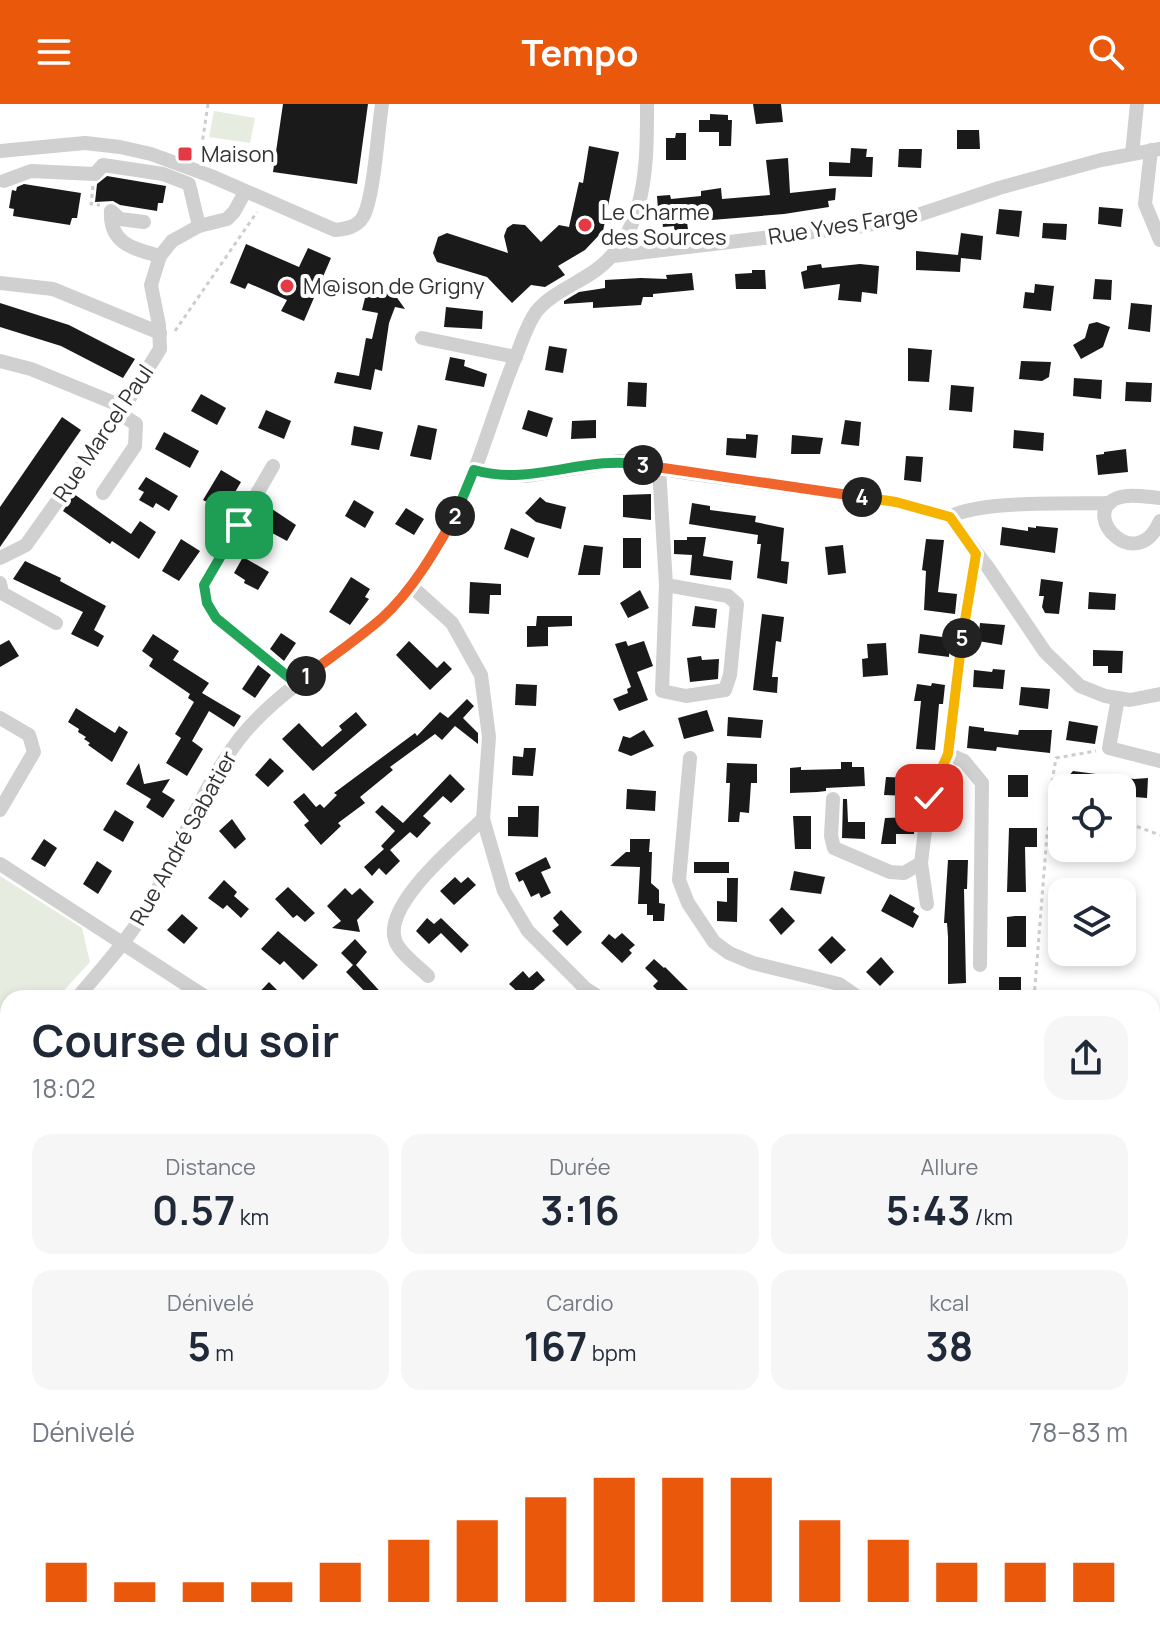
<!DOCTYPE html>
<html lang="fr">
<meta charset="utf-8">
<style>
body{margin:0;font-family:Manrope,sans-serif;background:#f6f6f7;color:#1f2937;height:100vh;display:flex;flex-direction:column;font-size:30px;white-space:nowrap}
*{box-sizing:border-box;margin:0}
p{font-size:26px;color:#747a83}
.icon{flex:none;width:44px;height:44px;fill:none;stroke:currentColor;stroke-width:2;stroke-linecap:round;stroke-linejoin:round}
.map{position:relative;flex:1;overflow:hidden}
.sheet{position:absolute;left:0px;top:886px;width:1160px;height:650px;display:flex;flex-direction:column;background:#fff;border-radius:24px 24px 0 0;box-shadow:0 4px 12px #0003}
.sheet>*{flex:none}
.controls{position:absolute;left:1048px;top:670px;display:grid;gap:16px}
.controls a{display:grid;place-items:center;width:88px;height:88px;border-radius:16px;background:#fff;box-shadow:0 4px 12px #0003;font-size:40px}
.pin{position:absolute;display:grid;place-items:center;width:68px;height:68px;color:#fff;margin:-34px;border-radius:16px;box-shadow:0 4px 12px #0006}
.km{position:absolute;width:40px;height:40px;margin:-20px;border-radius:50%;background:#222;color:#fff;font-size:22px;line-height:40px;text-align:center}
.round{display:grid;place-items:center;flex:none;width:84px;height:84px;border-radius:24px;background:#f6f6f7}
.headline{display:flex;align-items:center;justify-content:space-between;height:136px;padding:0 32px}
h1{font-size:44px;font-weight:700;line-height:60px}
.figures{display:grid;grid-template-columns:repeat(3,1fr);gap:12px;height:136px;padding:8px 32px}
.figures div{display:grid;align-content:center;border-radius:20px;background:#f6f6f7;text-align:center}
.figures b{font-size:40px;font-weight:700}
.figures small{font-size:22px;font-weight:400}
.figures p{font-size:22px}
.chart{height:224px;padding:16px 32px}
.chart p{display:flex;justify-content:space-between}
.chart svg{width:100%;height:144px;margin-top:8px;stroke:#ea580c;stroke-width:6}
header{display:flex;justify-content:space-between;align-items:center;height:104px;padding:0 32px;background:#ea580c;color:#fff;font-size:36px;font-weight:700}
.map>svg:first-child{display:block}
.green{fill:#e6ecdf}
.building{fill:#1a1a1a}
.lines{fill:none;stroke-linecap:round;stroke-linejoin:round}
.path{stroke:#cdcdcd;stroke-width:3;stroke-dasharray:4 4;stroke-linecap:butt}
.minor{stroke:#d0d0d0;stroke-width:14}
.split-1-casing{stroke:#fff;stroke-width:16}
.split-2-casing{stroke:#fff;stroke-width:16}
.split-3-casing{stroke:#fff;stroke-width:16}
.split-4-casing{stroke:#fff;stroke-width:16}
.split-5-casing{stroke:#fff;stroke-width:16}
.split-6-casing{stroke:#fff;stroke-width:16}
.split-1{stroke:#22a559;stroke-width:10}
.split-2{stroke:#f0652b;stroke-width:10}
.split-3{stroke:#22a559;stroke-width:10}
.split-4{stroke:#f0652b;stroke-width:10}
.split-5{stroke:#f5b400;stroke-width:10}
.split-6{stroke:#f5b400;stroke-width:10}
.poi-dot{fill:#e63946;stroke:#fff;stroke-width:3}
.labels{text-anchor:middle;dominant-baseline:central;stroke-width:8;stroke-linejoin:round;paint-order:stroke}
.poi-label{font-size:22px;fill:#333;stroke:#fff;text-anchor:start}
.street-label{font-size:22px;fill:#333;stroke:#fff}
</style>
<header><svg class="icon" aria-label="menu" viewBox="0 0 24 24"><path d="M4 6h16M4 12h16M4 18h16"/></svg>Tempo<svg class="icon" aria-label="search" viewBox="0 0 24 24"><circle cx="10" cy="10" r="6"/><path d="M15 15l6 6"/></svg></header>
<div class="map">
<svg width="1160" height="1535" viewBox="0 0 1160 1535">
<rect width="100%" height="100%" fill="#fff"/>
<g class="green">
<polygon points="214,7 255,14 250,39 209,33"/>
<polygon points="0,772 82,824 90,858 57,894 8,894 8,947 0,956"/>
<polygon points="196,1528 383,1528 379,1535 195,1535"/>
</g>
<g class="building">
<polygon points="283,0 368,0 357,80 273,68"/>
<polygon points="753,0 781,0 783,18 756,20"/>
<polygon points="710,10 728,11 728,16 732,16 731,42 719,42 719,28 699,28 699,16 710,16"/>
<polygon points="957,26 979,26 980,45 957,45"/>
<polygon points="676,29 686,29 686,56 666,56 666,34 675,34"/>
<polygon points="589,42 619,48 603,127 585,146 558,162 565,171 545,183 531,181 512,199 487,173 437,158 433,149 438,133 447,129 508,149 504,132 507,124 513,120 525,121 541,138 559,121 569,123 579,78 583,79"/>
<polygon points="851,44 867,45 866,53 873,53 872,73 829,72 829,58 850,59"/>
<polygon points="899,45 922,45 921,64 898,63"/>
<polygon points="788,54 790,89 836,84 835,96 828,97 829,103 784,110 687,118 689,133 675,134 674,122 663,123 661,104 658,105 657,92 670,91 671,95 701,92 701,87 721,84 722,95 770,91 766,56"/>
<polygon points="107,72 166,82 163,99 158,99 157,107 120,101 113,97 95,98 97,80"/>
<polygon points="24,80 81,89 77,114 72,114 70,121 13,112 14,105 9,104 12,86 16,87 17,83"/>
<polygon points="1099,103 1123,105 1121,123 1098,120"/>
<polygon points="999,105 1022,107 1019,133 996,130"/>
<polygon points="1043,119 1067,120 1066,136 1042,134"/>
<polygon points="961,129 983,132 981,156 961,154 960,168 916,166 916,147 958,151"/>
<polygon points="246,140 299,163 308,144 331,154 304,217 281,207 287,196 248,179 245,185 230,179"/>
<polygon points="821,160 822,164 860,160 879,162 877,190 862,188 861,198 838,196 840,180 804,185 801,168 807,166 807,162"/>
<polygon points="752,166 765,166 766,185 736,185 735,170 752,169"/>
<polygon points="692,169 694,186 653,190 653,193 643,193 641,201 593,204 593,198 564,200 564,197 579,188 605,184 605,176 641,174 667,175 666,171"/>
<polygon points="1095,175 1112,176 1111,196 1093,195"/>
<polygon points="1035,180 1054,182 1051,207 1023,204 1025,188 1034,189"/>
<polygon points="367,186 381,190 386,187 393,188 405,205 395,203 389,219 382,267 375,265 371,286 334,279 337,268 359,272 366,234 372,235 378,209 362,206"/>
<polygon points="0,199 69,221 135,255 123,274 61,242 0,223"/>
<polygon points="1131,199 1152,201 1150,228 1128,225"/>
<polygon points="446,203 483,207 482,225 444,223"/>
<polygon points="1097,218 1110,223 1103,243 1081,255 1073,241 1085,234 1089,220"/>
<polygon points="549,242 567,245 563,269 545,266"/>
<polygon points="908,244 932,246 929,278 908,277"/>
<polygon points="450,253 465,256 464,262 487,270 484,283 445,276"/>
<polygon points="1021,257 1051,258 1049,273 1042,277 1019,275"/>
<polygon points="1074,274 1102,276 1101,295 1073,292"/>
<polygon points="628,278 647,279 646,303 627,302"/>
<polygon points="1126,278 1152,279 1151,298 1125,297"/>
<polygon points="951,281 974,283 972,308 949,306"/>
<polygon points="201,290 226,304 217,321 191,307"/>
<polygon points="266,306 291,317 284,335 258,324"/>
<polygon points="528,306 553,314 547,333 522,325"/>
<polygon points="62,313 81,326 0,443 0,403"/>
<polygon points="596,316 596,334 571,335 572,317"/>
<polygon points="845,316 861,318 859,342 841,340"/>
<polygon points="418,321 437,325 431,356 410,352"/>
<polygon points="354,322 383,328 379,346 351,341"/>
<polygon points="1014,326 1044,329 1043,347 1013,344"/>
<polygon points="164,328 199,347 190,364 155,345"/>
<polygon points="746,330 758,331 756,354 726,351 727,334 746,335"/>
<polygon points="792,331 823,334 820,350 791,350"/>
<polygon points="1126,345 1128,368 1098,371 1096,351 1104,350 1104,348"/>
<polygon points="906,352 923,353 921,378 904,376"/>
<polygon points="221,366 241,378 231,395 228,393 221,405 203,396"/>
<polygon points="146,373 178,392 169,407 156,399 153,404 139,396 144,388 138,385"/>
<polygon points="74,390 131,430 140,417 156,428 139,455 112,437 110,440 63,407"/>
<polygon points="651,390 651,416 623,413 623,391"/>
<polygon points="540,393 546,398 566,403 561,425 536,418 525,409"/>
<polygon points="354,396 374,408 365,424 345,412"/>
<polygon points="692,399 710,402 710,406 756,412 755,418 784,424 781,457 789,458 787,480 757,474 761,440 757,440 758,431 689,420"/>
<polygon points="406,404 424,415 414,431 395,420"/>
<polygon points="272,405 296,421 287,437 261,423"/>
<polygon points="1036,422 1058,424 1055,449 1000,441 1002,423 1028,427 1028,423 1036,424"/>
<polygon points="511,424 535,434 528,454 504,445"/>
<polygon points="687,433 706,433 703,452 733,457 731,476 690,471 692,451 674,450 674,436 687,436"/>
<rect x="623" y="434" width="18" height="30"/>
<polygon points="181,435 200,447 179,477 162,467"/>
<polygon points="926,435 944,436 938,488 957,490 955,510 924,506 926,467 922,466"/>
<polygon points="584,441 603,443 600,471 578,471"/>
<polygon points="843,441 846,469 828,471 825,443"/>
<polygon points="243,453 269,468 258,486 244,479 245,476 234,469"/>
<polygon points="25,457 61,474 60,477 106,502 94,526 104,532 98,543 71,530 83,508 13,475"/>
<polygon points="351,473 370,485 365,493 369,495 350,521 329,508"/>
<polygon points="1041,475 1063,478 1059,510 1045,509 1042,503 1044,492 1039,492"/>
<polygon points="470,478 501,480 501,491 490,491 489,510 469,509"/>
<polygon points="640,486 649,504 628,514 620,499"/>
<polygon points="1089,488 1116,490 1115,506 1088,505"/>
<polygon points="695,502 717,505 715,524 692,522"/>
<polygon points="762,510 784,513 781,538 776,537 772,573 778,573 777,589 753,586"/>
<polygon points="537,512 572,512 572,522 548,523 548,542 527,543 527,522 536,522"/>
<polygon points="980,519 1005,521 1002,541 978,537"/>
<polygon points="281,529 296,539 284,557 270,545"/>
<polygon points="153,530 179,547 173,556 209,579 202,589 241,612 234,623 209,607 192,637 203,645 187,672 166,659 181,634 175,630 194,598 188,594 190,590 149,562 153,555 142,547"/>
<polygon points="920,530 950,534 949,553 918,549"/>
<polygon points="9,536 19,552 0,563 0,541"/>
<polygon points="409,537 437,564 444,557 452,565 430,586 396,551"/>
<polygon points="626,537 628,542 644,537 653,562 637,568 648,596 619,607 613,595 628,589 627,585 631,583 615,540"/>
<polygon points="886,539 888,571 863,573 862,555 868,554 867,540"/>
<polygon points="1093,546 1123,547 1122,569 1108,569 1108,562 1093,562"/>
<polygon points="701,552 702,556 719,555 718,575 690,578 687,554"/>
<polygon points="258,561 271,571 255,594 242,585"/>
<polygon points="993,565 1005,566 1003,585 973,583 974,566 992,568"/>
<polygon points="932,579 945,581 943,600 939,600 935,646 916,645 921,597 914,597 917,580 931,582"/>
<polygon points="516,580 537,581 536,602 515,601"/>
<polygon points="1021,583 1050,585 1048,605 1019,601"/>
<polygon points="467,595 474,602 463,614 478,629 478,640 455,622 442,636 435,630 390,663 393,666 360,693 365,699 338,719 341,722 321,741 304,721 309,717 293,698 304,689 316,703 320,700 324,704 337,691 334,689 415,629 417,632 440,608 448,614"/>
<polygon points="76,604 115,629 119,622 128,628 112,658 88,641 90,639 84,635 86,633 78,628 79,625 68,618"/>
<polygon points="707,606 714,627 684,635 678,614"/>
<polygon points="356,608 367,621 313,667 282,635 299,619 322,643 342,626 339,622"/>
<polygon points="728,613 763,616 761,634 727,632"/>
<polygon points="1069,617 1098,622 1095,640 1066,636"/>
<polygon points="969,622 984,624 984,627 1018,631 1019,626 1052,626 1050,649 997,643 996,647 967,644"/>
<polygon points="644,626 654,642 631,652 618,647 623,632 630,634"/>
<polygon points="524,644 536,644 533,672 512,671 513,652 523,653"/>
<polygon points="270,654 284,667 268,683 255,671"/>
<polygon points="841,658 852,658 852,663 864,663 865,682 826,684 826,687 817,688 790,689 790,664 801,663 801,666 841,665"/>
<polygon points="139,659 144,680 170,675 162,688 175,696 163,714 146,703 151,695 126,680"/>
<polygon points="727,659 757,660 757,679 751,679 749,709 740,708 739,718 728,718 730,679 726,679"/>
<polygon points="1073,667 1134,675 1148,674 1147,694 1122,692 1122,684 1065,684 1066,675"/>
<polygon points="450,670 465,685 451,699 443,692 423,712 431,719 417,734 410,728 390,746 400,757 386,771 379,764 372,772 364,763 384,745 381,742 395,727 375,708 382,701 403,719"/>
<rect x="1008" y="671" width="20" height="22"/>
<polygon points="886,673 912,674 911,692 884,691"/>
<polygon points="627,685 656,687 655,707 626,705"/>
<polygon points="843,695 847,695 848,718 865,718 865,735 842,734"/>
<polygon points="518,702 539,702 538,733 508,732 508,713 518,713"/>
<polygon points="115,706 134,718 123,738 103,726"/>
<polygon points="793,712 811,712 811,745 795,745"/>
<polygon points="915,713 914,730 896,730 896,740 881,740 885,714"/>
<polygon points="232,715 246,735 235,745 219,727"/>
<polygon points="1009,724 1037,724 1037,743 1025,743 1026,788 1007,788"/>
<polygon points="44,735 57,744 45,763 31,755"/>
<polygon points="630,735 650,735 649,748 652,748 651,779 659,786 659,799 665,800 664,817 653,817 653,811 647,811 647,800 638,800 640,763 610,762 626,748 630,748"/>
<polygon points="546,753 551,764 541,768 551,789 541,794 539,789 531,793 523,776 519,778 515,769"/>
<polygon points="948,756 968,756 967,785 964,785 966,879 948,880 948,833 947,819 944,819"/>
<polygon points="97,757 112,767 98,790 83,780"/>
<rect x="694" y="758" width="35" height="11"/>
<polygon points="794,767 825,773 821,790 790,786"/>
<polygon points="455,773 461,779 468,773 476,781 454,801 440,787"/>
<polygon points="727,774 738,774 737,818 717,817 717,797 727,798"/>
<polygon points="224,776 237,788 234,792 249,805 241,814 227,801 223,805 208,794"/>
<polygon points="288,783 315,809 305,818 297,811 293,814 275,795"/>
<polygon points="345,784 352,791 360,784 374,798 357,816 360,828 332,824 341,817 327,802"/>
<polygon points="890,790 915,804 913,808 919,812 913,824 881,807"/>
<polygon points="782,803 795,817 781,831 769,816"/>
<polygon points="561,806 582,828 567,842 552,827 559,821 553,814"/>
<polygon points="182,810 198,824 184,840 167,826"/>
<polygon points="1015,812 1026,812 1026,843 1007,843 1007,813"/>
<polygon points="427,814 434,820 441,814 469,841 461,849 441,829 429,840 416,827"/>
<polygon points="278,827 318,861 303,876 284,857 280,861 261,845"/>
<polygon points="622,829 635,841 629,846 632,849 622,859 601,839 609,830 615,835"/>
<polygon points="832,832 846,846 831,860 818,846"/>
<polygon points="355,835 367,848 356,861 386,894 371,894 346,868 353,861 341,849"/>
<polygon points="881,853 894,868 880,882 866,868"/>
<polygon points="654,855 664,864 665,863 696,894 665,894 653,882 658,877 645,864"/>
<polygon points="523,867 529,874 537,867 545,876 524,894 509,880"/>
<rect x="999" y="873" width="22" height="21"/>
<polygon points="269,878 285,894 254,894"/>
</g>
<g class="lines">
<g class="path">
<polyline points="208,0 201,47 217,55 215,60"/>
<polyline points="93,82 91,100 100,101"/>
<polyline points="175,227 257,108"/>
<polyline points="1057,707 1049,696 1056,654 1096,647"/>
<polyline points="1122,717 1160,731"/>
<polyline points="1034,894 1047,731 1050,715 1062,705"/>
<polyline points="1152,1036 1160,1039"/>
<polyline points="1152,1322 1160,1298"/>
<polyline points="229,1528 258,1535"/>
<polyline points="1136,1528 1139,1535"/>
<polyline points="206,1535 208,1528"/>
<polyline points="218,1535 220,1528"/>
<polyline points="264,1535 266,1528"/>
<polyline points="281,1535 283,1528"/>
<polyline points="295,1535 297,1528"/>
<polyline points="309,1535 311,1528"/>
<polyline points="322,1535 324,1528"/>
<polyline points="355,1535 358,1528"/>
<polyline points="674,1535 680,1528"/>
</g>
<g class="minor">
<polyline points="1151,46 1145,100 1160,136"/>
<path d="M0,47l85,-8 35,4 31,7 60,22 124,54c11,-1 22,-3 28,-13 11,-19 15,-88 19,-113"/>
<polyline points="1132,50 1137,0"/>
<polyline points="4,77 31,67 95,70 103,61 163,70 189,80 199,122"/>
<path d="M144,118l-24,-3 -9,-8c-2,33 23,38 49,45"/>
<polyline points="613,152 863,122 918,111 999,84 1101,56 1160,45"/>
<polyline points="0,179 53,185 160,229"/>
<polyline points="422,234 516,253"/>
<polyline points="0,257 31,265 124,303"/>
<polyline points="273,362 204,481 207,499 216,514 297,580"/>
<polyline points="659,364 666,481 662,587 686,592 725,586 730,571 737,500 728,492 666,481"/>
<polyline points="474,366 487,370 526,372 620,357 687,369 896,398 950,413 989,465 1045,548 1080,582 1105,592 1130,596 1160,590"/>
<polyline points="103,389 135,342 136,320 119,309"/>
<path d="M1160,394c-14,-1 -32,-5 -45,1 -34,16 21,77 45,22"/>
<path d="M950,413c29,-17 122,-13 160,-14"/>
<polyline points="976,450 965,508 948,650 964,657 982,679 980,861"/>
<polyline points="0,454 26,441 124,303 160,245 159,221 151,181 160,152 172,137 199,122 227,115 234,108 245,88"/>
<polyline points="0,479 2,489 56,519"/>
<polyline points="410,481 452,519 481,571 489,633 483,715 504,787 528,827 586,885 600,894"/>
<polyline points="1118,594 1109,644 1160,657"/>
<polyline points="0,614 29,631 34,648 0,706"/>
<polyline points="690,654 679,776 688,799 714,838 729,849 753,859 839,880 859,894"/>
<polyline points="833,695 831,732 834,744 890,768 904,769 921,759"/>
<polyline points="0,760 207,894"/>
<polyline points="927,800 921,759 926,718 929,694 948,650"/>
<path d="M428,872c-10,-10 -29,-23 -33,-36 -12,-36 64,-98 88,-121"/>
<path d="M77,894c23,-27 48,-55 67,-85 35,-57 54,-121 96,-175 39,-49 97,-79 143,-121 21,-20 40,-47 55,-72 36,-55 51,-123 76,-184 7,-16 12,-35 22,-49 15,-19 41,-28 60,-42 52,-38 51,-108 51,-166"/>
<polyline points="0,981 8,972"/>
<polyline points="0,1462 8,1470"/>
<polyline points="72,1528 83,1535"/>
<polyline points="179,1535 181,1528"/>
<polyline points="482,1535 485,1528"/>
<polyline points="556,1535 564,1528"/>
</g>
</g>
<g class="lines">
<defs>
<polyline id="split-1" points="239,421 204,481 207,499 216,514 297,580 306,572"/>
<path id="split-2" d="M306,572c25,-19 52,-37 76,-58 30,-27 53,-67 73,-102"/>
<path id="split-3" d="M455,412l19,-46c57,17 112,-16 169,-5"/>
<polyline id="split-4" points="643,361 862,393"/>
<polyline id="split-5" points="862,393 896,398 950,413 976,450 962,534"/>
<polyline id="split-6" points="929,694 948,650 962,534"/>
</defs>
<use href="#split-1" class="split-1-casing"/>
<use href="#split-2" class="split-2-casing"/>
<use href="#split-3" class="split-3-casing"/>
<use href="#split-4" class="split-4-casing"/>
<use href="#split-5" class="split-5-casing"/>
<use href="#split-6" class="split-6-casing"/>
<use href="#split-1" class="split-1"/>
<use href="#split-2" class="split-2"/>
<use href="#split-3" class="split-3"/>
<use href="#split-4" class="split-4"/>
<use href="#split-5" class="split-5"/>
<use href="#split-6" class="split-6"/>
</g>
<g class="poi-dot">
<rect x="177" y="42" width="16" height="16" rx="4"/>
<circle cx="585" cy="121" r="8"/>
<circle cx="287" cy="182" r="8"/>
</g>
<g class="labels">
<g class="poi-label">
<text x="201" y="50">Maison</text>
<text x="601" y="108">Le Charme<tspan x="601" dy="25">des Sources</tspan></text>
<text x="303" y="182">M@ison de Grigny</text>
</g>
<g class="street-label">
<text transform="translate(843 121) rotate(-9)">Rue Yves Farge</text>
<text transform="translate(103 329) rotate(-56)">Rue Marcel Paul</text>
<text transform="translate(183 734) rotate(-61)">Rue André Sabatier</text>
</g>
</g>
</svg>
<div class="controls">
<a><svg class="icon" aria-label="locate" viewBox="0 0 24 24"><circle cx="12" cy="12" r="6"/><path d="M12 2v4M12 18v4M2 12h4M18 12h4"/></svg></a>
<a><svg class="icon" aria-label="layers" viewBox="0 0 24 24"><path d="M12 4l9 5-9 5-9-5zM3 14l9 5 9-5"/></svg></a>
</div>
<div class="pin" style="left:239px;top:421px;background:#1e9e55"><svg class="icon" aria-label="arrive" viewBox="0 0 24 24"><path d="M6 21V4h12l-3 4 3 4H6"/></svg></div>
<div class="pin" style="left:929px;top:694px;background:#d93025"><svg class="icon" aria-label="check" viewBox="0 0 24 24"><path d="M5 12l5 5 9-10"/></svg></div>
<b class="km" style="left:306px;top:572px">1</b>
<b class="km" style="left:455px;top:412px">2</b>
<b class="km" style="left:643px;top:361px">3</b>
<b class="km" style="left:862px;top:393px">4</b>
<b class="km" style="left:962px;top:534px">5</b>
<section class="sheet">
<div class="headline"><div><h1>Course du soir</h1><p>18:02</p></div><a class="round"><svg class="icon" aria-label="share" viewBox="0 0 24 24"><path d="M12 15V3M7 8l5-5 5 5M5 13v7h14v-7"/></svg></a></div>
<div class="figures">
<div><p>Distance</p><b>0.57<small> km</small></b></div>
<div><p>Durée</p><b>3:16</b></div>
<div><p>Allure</p><b>5:43<small> /km</small></b></div>
</div>
<div class="figures">
<div><p>Dénivelé</p><b>5<small> m</small></b></div>
<div><p>Cardio</p><b>167<small> bpm</small></b></div>
<div><p>kcal</p><b>38</b></div>
</div>
<div class="chart"><p><span>Dénivelé</span>78–83 m</p>
<svg viewBox="0 0 160 44" preserveAspectRatio="none"><path d="M5 44V32M15 44V38M25 44V38M35 44V38M45 44V32M55 44V25M65 44V19M75 44V12M85 44V6M95 44V6M105 44V6M115 44V19M125 44V25M135 44V32M145 44V32M155 44V32"/></svg>
</div>
</section>
</div>
